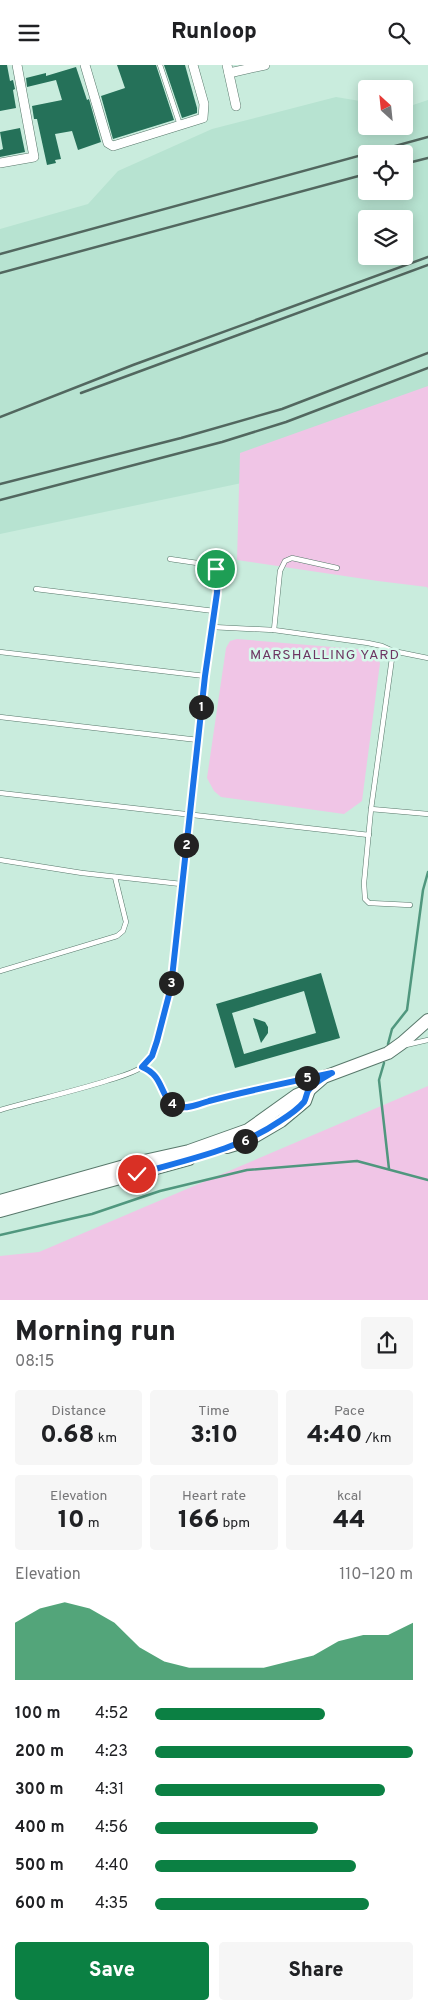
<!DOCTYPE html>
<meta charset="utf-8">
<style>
body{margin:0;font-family:Overpass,sans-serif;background:#f6f6f6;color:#202124;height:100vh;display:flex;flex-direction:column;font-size:19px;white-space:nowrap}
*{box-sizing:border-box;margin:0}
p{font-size:16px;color:#757577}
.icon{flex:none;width:28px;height:28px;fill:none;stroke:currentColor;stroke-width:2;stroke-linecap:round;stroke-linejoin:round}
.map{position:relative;height:1235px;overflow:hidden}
.details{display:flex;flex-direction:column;background:#fff;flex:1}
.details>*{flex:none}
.needle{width:32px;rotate:333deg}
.fabs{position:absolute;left:358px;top:15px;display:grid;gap:10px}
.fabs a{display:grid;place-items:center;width:55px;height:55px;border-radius:5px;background:#fff;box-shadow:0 2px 12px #0003;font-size:25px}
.pin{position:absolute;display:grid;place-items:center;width:42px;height:42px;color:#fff;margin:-21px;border:2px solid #fff;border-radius:50%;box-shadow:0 1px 5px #0007}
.km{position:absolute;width:25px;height:25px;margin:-12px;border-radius:50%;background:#222;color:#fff;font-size:14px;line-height:25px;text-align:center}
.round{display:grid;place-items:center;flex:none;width:52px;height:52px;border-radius:5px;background:#f6f6f6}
.summary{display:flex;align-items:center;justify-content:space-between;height:85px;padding:0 15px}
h1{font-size:28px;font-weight:800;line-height:38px}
.metrics{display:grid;grid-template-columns:repeat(3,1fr);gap:8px;height:85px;padding:5px 15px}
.metrics div{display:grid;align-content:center;border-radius:5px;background:#f6f6f6;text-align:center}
.metrics b{font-size:25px;font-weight:800}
.metrics small{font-size:14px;font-weight:400}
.metrics p{font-size:14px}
.chart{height:140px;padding:10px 15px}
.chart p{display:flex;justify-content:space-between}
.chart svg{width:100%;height:90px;margin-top:5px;fill:#0b8043;opacity:.7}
.button{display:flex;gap:10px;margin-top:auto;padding:10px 15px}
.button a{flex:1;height:58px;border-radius:5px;background:#0b8043;color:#fff;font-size:20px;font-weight:800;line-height:58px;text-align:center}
.button a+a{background:#f6f6f6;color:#202124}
ul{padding:0 15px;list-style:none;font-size:16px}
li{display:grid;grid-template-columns:80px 60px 1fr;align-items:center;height:38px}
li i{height:12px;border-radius:6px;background:#0b8043}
header{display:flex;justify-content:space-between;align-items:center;height:65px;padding:0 15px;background:#fff;font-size:22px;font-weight:800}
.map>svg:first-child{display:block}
.built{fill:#b7e3d1;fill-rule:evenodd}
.green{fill:#f0c5e6}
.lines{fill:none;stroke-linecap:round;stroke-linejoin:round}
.stream{stroke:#50977e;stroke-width:2.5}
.building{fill:#257159;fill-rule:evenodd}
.lane-casing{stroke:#58786b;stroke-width:5.5}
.street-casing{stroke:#58786b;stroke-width:10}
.secondary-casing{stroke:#58786b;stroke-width:14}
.lane{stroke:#fff;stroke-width:4.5}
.street{stroke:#fff;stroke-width:9}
.secondary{stroke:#fff;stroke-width:12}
.rail{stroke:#52675f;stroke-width:2.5}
.route-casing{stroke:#fff;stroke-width:10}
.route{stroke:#1a73e8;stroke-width:6}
.labels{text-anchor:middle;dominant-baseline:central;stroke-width:5;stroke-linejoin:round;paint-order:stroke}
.neighbourhood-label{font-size:14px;letter-spacing:1px;fill:#6d3663;stroke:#d6f9eb}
</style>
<header><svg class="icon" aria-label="menu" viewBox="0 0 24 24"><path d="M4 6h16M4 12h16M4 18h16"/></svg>Runloop<svg class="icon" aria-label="search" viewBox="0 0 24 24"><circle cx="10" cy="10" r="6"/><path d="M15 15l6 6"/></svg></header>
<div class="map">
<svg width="428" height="1235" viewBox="0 0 428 1235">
<rect width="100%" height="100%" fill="#c9ecdd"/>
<path class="built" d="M336,32l30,5v24h38v-18l24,-8v324l-134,48 -294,62v-305l88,-25 30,-33 94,-42zM366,89h38v37h-38zM366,154h38v37h-38z"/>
<g class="green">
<polygon points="428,321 428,524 427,522 378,516 237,495 240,388"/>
<polygon points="237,574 368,585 376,590 380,598 362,736 344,749 221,732 214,726 207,713 226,583 230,576"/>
<polygon points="428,1021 428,1235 0,1235 0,1191 39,1187"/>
</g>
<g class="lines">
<g class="stream">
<polyline points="388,979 392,964 407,945 423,825 428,807"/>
<polyline points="384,998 379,1015 389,1104"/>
<polyline points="0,1170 92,1149 160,1126 247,1105 357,1096 428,1115"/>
</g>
</g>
<g class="building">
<polygon points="0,0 7,0 10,16 13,15 15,24 13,25 16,43 0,46"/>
<polygon points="117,0 156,0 174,55 113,74 101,31 125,23"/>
<polygon points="164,0 185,0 197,43 197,48 182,53"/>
<polygon points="76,2 87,35 89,34 101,77 78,85 72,66 55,69 61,94 55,95 56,98 47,100 37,54 34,54 32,41 62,35 56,15 27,22 26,13 46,8 46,11"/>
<polygon points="20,63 25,87 0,92 0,85 3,84 0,67"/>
<path d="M321,908l19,65 -105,30 -19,-64zM304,926l12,42 -72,21 -12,-41z"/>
<polygon points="253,953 265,957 268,962 268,968 261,978"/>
</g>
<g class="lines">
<defs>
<g id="lane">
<polyline points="160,0 180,60"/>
<polyline points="36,524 214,546"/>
<polyline points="212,562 274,565 368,578 382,581 393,586 371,744 364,818 365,834 369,838 410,840"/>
<polyline points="274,565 280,506 285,496 292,493 337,503"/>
<polyline points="393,586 428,593"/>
<polyline points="0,587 205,611"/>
<polyline points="0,652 198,675"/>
<polyline points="0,728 369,770"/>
<polyline points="371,744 428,749"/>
<polyline points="0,795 82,808 181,819 218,508 211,500 170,494"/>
<polyline points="0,906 117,871 123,866 126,857 115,812"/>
<polyline points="406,980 428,975"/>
<polyline points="142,1002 155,1009 170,1037 177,1042 187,1042 230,1030 319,1011"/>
<path d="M0,1045c35,-10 71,-18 106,-29 12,-4 26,-7 36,-14 28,-19 35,-148 39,-183"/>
</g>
<g id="street">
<polyline points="85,0 108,78 113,81 203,53 204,39 193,0"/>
<polyline points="227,0 236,41"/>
<polyline points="229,8 265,0"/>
<polyline points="0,98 34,92 17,0"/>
</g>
<g id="secondary">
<polyline points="227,1082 247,1076 281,1056 305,1036 309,1025"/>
<polyline points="0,1136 135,1098 189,1086 248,1065 297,1030 309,1025 324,1012 388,988 402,978 428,955"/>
<polyline points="0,1146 189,1094"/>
</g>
</defs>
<use href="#lane" class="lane-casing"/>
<use href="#street" class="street-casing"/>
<use href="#secondary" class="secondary-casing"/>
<use href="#lane" class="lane"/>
<use href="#street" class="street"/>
<use href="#secondary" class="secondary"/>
<g class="rail">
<polyline points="404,99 428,93"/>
<polyline points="0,189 428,72"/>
<polyline points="0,208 366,109"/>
<polyline points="81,328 428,200"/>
<polyline points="0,352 133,300 428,192"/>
<polyline points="0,419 181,373 282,344 428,288"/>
<polyline points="0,435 222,377 286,357 428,303"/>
</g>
</g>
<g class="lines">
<defs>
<path id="route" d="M137,1109c48,-14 101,-24 143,-53 8,-5 18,-12 24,-19 2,-3 2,-7 4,-11 5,-8 17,-14 24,-18 -41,9 -82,17 -123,28 -9,3 -24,9 -33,5 -17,-8 -11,-30 -34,-39l10,-11 5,-15 14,-54 34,-311 12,-83 1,-20 -2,-4"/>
</defs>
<use href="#route" class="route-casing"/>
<use href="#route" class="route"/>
</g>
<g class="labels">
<g class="neighbourhood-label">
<text x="325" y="590">MARSHALLING YARD</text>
</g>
</g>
</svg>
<div class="fabs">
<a><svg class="needle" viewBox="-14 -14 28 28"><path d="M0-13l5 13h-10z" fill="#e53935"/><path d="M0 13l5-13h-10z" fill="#757577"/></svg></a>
<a><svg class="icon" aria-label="locate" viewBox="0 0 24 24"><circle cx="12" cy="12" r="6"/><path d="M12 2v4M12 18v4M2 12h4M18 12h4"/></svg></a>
<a><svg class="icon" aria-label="layers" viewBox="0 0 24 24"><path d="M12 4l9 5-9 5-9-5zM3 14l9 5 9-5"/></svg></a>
</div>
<div class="pin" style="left:216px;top:504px;background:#1e9e55"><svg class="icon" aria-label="arrive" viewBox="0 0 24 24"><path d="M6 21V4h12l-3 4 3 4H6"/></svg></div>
<div class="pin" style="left:137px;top:1109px;background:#d93025"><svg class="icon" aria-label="check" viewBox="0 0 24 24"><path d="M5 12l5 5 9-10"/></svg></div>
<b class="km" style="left:201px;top:642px">1</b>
<b class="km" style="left:186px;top:780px">2</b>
<b class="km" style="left:171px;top:918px">3</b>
<b class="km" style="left:172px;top:1039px">4</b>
<b class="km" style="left:307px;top:1013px">5</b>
<b class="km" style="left:245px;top:1076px">6</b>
</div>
<section class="details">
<div class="summary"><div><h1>Morning run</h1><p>08:15</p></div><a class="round"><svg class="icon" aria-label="share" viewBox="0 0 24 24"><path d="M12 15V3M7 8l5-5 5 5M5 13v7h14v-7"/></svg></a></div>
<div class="metrics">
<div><p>Distance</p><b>0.68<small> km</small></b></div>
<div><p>Time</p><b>3:10</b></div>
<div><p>Pace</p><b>4:40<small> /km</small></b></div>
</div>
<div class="metrics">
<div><p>Elevation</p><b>10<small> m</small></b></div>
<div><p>Heart rate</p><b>166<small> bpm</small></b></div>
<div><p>kcal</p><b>44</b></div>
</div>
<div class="chart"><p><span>Elevation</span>110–120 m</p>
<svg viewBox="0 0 160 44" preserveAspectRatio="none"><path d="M0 44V16L10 9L20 6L30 9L40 16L50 28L60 35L70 38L80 38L90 38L100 38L110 35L120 32L130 25L140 22L150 22L160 16V44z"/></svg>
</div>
<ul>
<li><b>100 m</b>4:52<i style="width:66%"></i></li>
<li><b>200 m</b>4:23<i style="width:100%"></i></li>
<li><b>300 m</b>4:31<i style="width:89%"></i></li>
<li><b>400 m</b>4:56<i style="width:63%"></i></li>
<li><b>500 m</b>4:40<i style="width:78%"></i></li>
<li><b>600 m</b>4:35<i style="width:83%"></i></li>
</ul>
<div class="button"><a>Save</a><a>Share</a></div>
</section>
